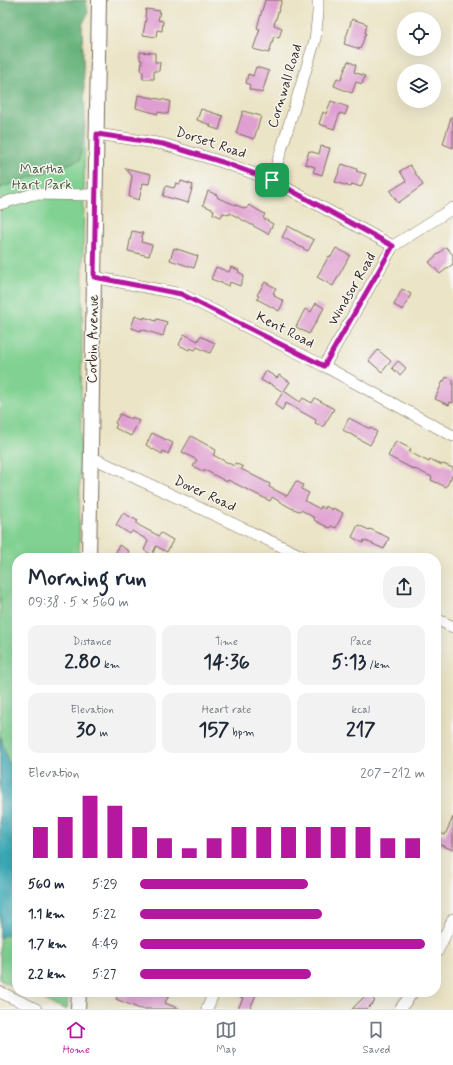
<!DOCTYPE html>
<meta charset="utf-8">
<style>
body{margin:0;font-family:Mynerve,sans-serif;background:#f2f2f3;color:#1f2937;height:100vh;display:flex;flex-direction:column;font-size:15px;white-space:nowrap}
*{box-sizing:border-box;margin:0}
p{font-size:13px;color:#747a83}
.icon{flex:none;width:22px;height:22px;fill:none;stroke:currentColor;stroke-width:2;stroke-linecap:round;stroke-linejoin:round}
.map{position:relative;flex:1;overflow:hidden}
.panel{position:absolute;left:12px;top:553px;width:429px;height:444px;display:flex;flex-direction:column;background:#fff;border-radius:16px;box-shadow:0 4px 16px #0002}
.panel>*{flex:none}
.fabs{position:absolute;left:397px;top:12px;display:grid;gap:8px}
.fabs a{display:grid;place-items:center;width:44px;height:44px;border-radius:50%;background:#fff;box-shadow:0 4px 16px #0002;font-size:20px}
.pin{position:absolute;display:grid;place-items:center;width:34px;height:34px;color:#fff;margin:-17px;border-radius:8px;box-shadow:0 2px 6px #0006}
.round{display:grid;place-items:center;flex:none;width:42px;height:42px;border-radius:16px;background:#f2f2f3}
.headline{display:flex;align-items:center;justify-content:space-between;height:68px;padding:0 16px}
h1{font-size:22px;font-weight:800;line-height:30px}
.stats{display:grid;grid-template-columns:repeat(3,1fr);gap:6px;height:68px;padding:4px 16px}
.stats div{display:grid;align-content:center;border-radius:10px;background:#f2f2f3;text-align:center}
.stats b{font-size:20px;font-weight:800}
.stats small{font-size:11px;font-weight:400}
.stats p{font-size:11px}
.chart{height:112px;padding:8px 16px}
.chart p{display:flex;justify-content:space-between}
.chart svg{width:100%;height:72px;margin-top:4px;stroke:#b5179e;stroke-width:6}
ul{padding:0 16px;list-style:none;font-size:13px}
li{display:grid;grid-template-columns:64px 48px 1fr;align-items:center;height:30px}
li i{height:10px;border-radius:5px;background:#b5179e}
.tab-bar{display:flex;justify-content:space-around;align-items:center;height:56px;border-top:1px solid #e0e1e3;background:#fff;font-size:11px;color:#747a83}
.tab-bar a{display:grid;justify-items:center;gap:2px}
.tab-bar .on{color:#b5179e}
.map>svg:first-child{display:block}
.green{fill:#81d192;stroke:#5e7e58}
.forest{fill:#68b37c;stroke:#526e4d}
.water{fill:#3babb8;stroke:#3b6a6b}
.building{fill:#e09fd1}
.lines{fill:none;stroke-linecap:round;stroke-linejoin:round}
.minor-casing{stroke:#796b59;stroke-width:12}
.major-casing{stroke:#796b59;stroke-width:16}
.minor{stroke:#fff;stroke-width:11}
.major{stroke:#fff;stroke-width:14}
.route-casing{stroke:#fff;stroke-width:8}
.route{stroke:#b5179e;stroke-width:5}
.labels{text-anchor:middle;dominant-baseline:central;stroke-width:3;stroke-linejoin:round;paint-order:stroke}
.street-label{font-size:14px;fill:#3b2a1e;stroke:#f6f6f2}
.park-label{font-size:14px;fill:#505c41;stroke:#f6f6f2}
</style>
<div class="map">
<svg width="453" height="1009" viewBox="0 0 453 1009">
<rect width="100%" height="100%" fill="#f6f6f2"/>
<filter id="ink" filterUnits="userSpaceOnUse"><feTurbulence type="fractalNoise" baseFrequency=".025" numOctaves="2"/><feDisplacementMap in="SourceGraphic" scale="8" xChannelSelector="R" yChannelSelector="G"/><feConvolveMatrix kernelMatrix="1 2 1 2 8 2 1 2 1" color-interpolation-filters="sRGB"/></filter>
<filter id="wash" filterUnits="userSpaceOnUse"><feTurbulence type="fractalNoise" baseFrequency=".012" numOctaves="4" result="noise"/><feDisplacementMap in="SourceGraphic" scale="16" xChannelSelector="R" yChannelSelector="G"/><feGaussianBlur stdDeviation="0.9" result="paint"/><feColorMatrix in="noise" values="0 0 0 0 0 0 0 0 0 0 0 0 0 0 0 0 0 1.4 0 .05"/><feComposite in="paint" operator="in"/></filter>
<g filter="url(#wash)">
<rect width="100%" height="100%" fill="#ebe4c6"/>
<g class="green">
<polygon points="85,116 79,558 17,558 17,988 0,980 0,147"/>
<polygon points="26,992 68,992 67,1009 63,1009"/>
</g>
<polygon class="forest" points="0,0 86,0 88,13 82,25 85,116 80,160 0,188"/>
<polygon class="water" points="0,736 17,789 17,932 0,937"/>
<g id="blocks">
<g class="building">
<polygon points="265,0 282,0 274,25 282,28 279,38 274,36 269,53 253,49 260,29 257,28"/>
<polygon points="146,9 160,11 158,20 163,21 162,31 157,30 156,37 143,35 146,18 145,17"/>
<polygon points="352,19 367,24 365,33 366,33 360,49 344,44"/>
<polygon points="140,52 155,53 155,62 160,62 159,71 154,71 154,79 143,79 143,72 141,70 142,60 140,60"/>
<polygon points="348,61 356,65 354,72 365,76 362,84 356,82 352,93 334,86 337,78 341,80"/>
<polygon points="256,67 269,71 262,93 249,89 250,85 246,83 248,74 253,76"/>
<polygon points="138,95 170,101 168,114 158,112 158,114 136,108"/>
<polygon points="331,101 348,107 345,115 340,113 334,129 319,124 323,112 326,114"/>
<polygon points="201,109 223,116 219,130 210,127 211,125 197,120"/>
<polygon points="243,111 261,116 254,139 236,133"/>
<polygon points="451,117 453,117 453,148 443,144"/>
<polygon points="321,146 330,148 322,175 313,172 315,167 305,164 309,151 319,154"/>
<polygon points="342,164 357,169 356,171 366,174 361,187 352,184 351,187 335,182"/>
<polygon points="410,165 423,185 398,203 390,191 406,181 400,171"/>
<polygon points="125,168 151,174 149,184 143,183 139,200 129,197 132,176"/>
<polygon points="181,181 193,185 188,203 163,196 166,186 174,188 176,183 180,184"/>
<polygon points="208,191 217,195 218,198 246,209 249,205 265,214 263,218 273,224 268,234 230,213 229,215 223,213 221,217 213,214 214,210 203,205"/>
<polygon points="288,226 314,240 308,251 282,237"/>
<polygon points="132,231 143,233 141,242 152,245 149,256 128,251"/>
<polygon points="446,247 453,255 453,264 440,274 429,262"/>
<polygon points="174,248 198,256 194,268 170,260"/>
<polygon points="336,248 350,255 333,286 317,277 329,256 331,257"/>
<polygon points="216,267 229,272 231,267 239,270 238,272 244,275 240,286 230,282 229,286 211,279"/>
<polygon points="265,282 276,288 273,293 275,294 274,296 284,301 279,311 257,299 259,296 257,295"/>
<polygon points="402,289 411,294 403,310 394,305"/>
<polygon points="316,303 324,308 309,334 296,327 305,309 311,312"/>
<polygon points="135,316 144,319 144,317 156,321 157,319 167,322 163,336 141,329 141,331 131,328"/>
<polygon points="184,334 198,341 200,336 215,343 210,353 197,347 195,350 190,348 189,350 179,345"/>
<polygon points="378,350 391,361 382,372 369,361"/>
<polygon points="398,361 406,368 400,375 392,368"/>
<polygon points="266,371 277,378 279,375 290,382 284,391 300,402 303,398 312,403 315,398 334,409 323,427 315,423 316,420 286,403 282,410 275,405 283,392 269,383 268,384 261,380"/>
<polygon points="446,377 453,380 453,403 450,402 449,405 435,399 443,381 444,381"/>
<polygon points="120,414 131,419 132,417 139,421 131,436 115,428 117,424 115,423"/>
<polygon points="349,418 368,428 371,428 377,432 370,445 343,430"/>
<polygon points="152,433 173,443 168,454 163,451 162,454 146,445"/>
<polygon points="191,436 216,450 213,455 234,466 235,463 243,467 241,469 270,484 269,487 287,496 296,481 303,485 301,489 309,493 305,501 320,509 321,506 325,509 326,506 332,510 333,508 343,513 336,528 331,526 329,528 314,520 315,518 301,510 299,511 291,508 272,497 270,501 228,480 227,482 205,470 204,472 193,466 197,460 182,452"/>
<polygon points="396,441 411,449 409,452 429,462 430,459 442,465 443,464 453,468 453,474 446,487 431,480 432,477 415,469 415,470 388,456"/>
<polygon points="123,513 138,521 136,523 140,526 159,536 161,533 173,540 167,552 156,546 152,555 144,550 148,541 146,539 132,531 130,534 116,525"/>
<polygon points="358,525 369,530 370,529 389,538 384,549 364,540 363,543 352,537"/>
<polygon points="119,545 129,551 125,558 115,554"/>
<polygon points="453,817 453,850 436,843 436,831 445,835"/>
<polygon points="119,992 162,992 169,995 165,1003 180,1009 140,1009 116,999"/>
<polygon points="229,992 257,992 250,1009 238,1009 243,998"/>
<polygon points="367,994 375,1001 367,1009 352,1009"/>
</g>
</g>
</g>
<g filter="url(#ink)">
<use href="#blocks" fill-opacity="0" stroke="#796b59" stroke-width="1"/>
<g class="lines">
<defs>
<g id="minor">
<polyline points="97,134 163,144 222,162 272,180 393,246"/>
<polyline points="272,180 315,40 318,13 318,0"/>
<polyline points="0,204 33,194 96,195"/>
<polyline points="94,277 181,294 324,366 453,436"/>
<polyline points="324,366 393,246 453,208"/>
<polyline points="91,457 306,558"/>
<polyline points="436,619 453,627"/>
<polyline points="436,954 453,919"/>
<polyline points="0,992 36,1009"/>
<polyline points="207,1009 214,992"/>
<polyline points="400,1009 413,992"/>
</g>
<g id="major">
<polyline points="89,558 99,0"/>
<polyline points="78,1009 79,992"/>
</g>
</defs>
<use href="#minor" class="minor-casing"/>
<use href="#major" class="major-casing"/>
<use href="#minor" class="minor"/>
<use href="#major" class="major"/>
</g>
</g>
<g class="lines" filter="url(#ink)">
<defs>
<polygon id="route" points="97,134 163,144 222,162 272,180 393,246 324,366 181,294 94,277"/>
</defs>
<use href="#route" class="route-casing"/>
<use href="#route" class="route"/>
</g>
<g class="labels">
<g class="street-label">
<text transform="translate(285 86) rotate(-73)">Cornwall Road</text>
<text transform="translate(211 143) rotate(18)">Dorset Road</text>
<text transform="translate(352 289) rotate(-60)">Windsor Road</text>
<text transform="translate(285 330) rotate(27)">Kent Road</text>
<text transform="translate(93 339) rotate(-89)">Corbin Avenue</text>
<text transform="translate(205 494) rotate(25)">Dover Road</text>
</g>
<g class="park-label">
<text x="42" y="169">Martha<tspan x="42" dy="16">Hart Park</tspan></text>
</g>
</g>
</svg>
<div class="fabs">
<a><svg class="icon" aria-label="locate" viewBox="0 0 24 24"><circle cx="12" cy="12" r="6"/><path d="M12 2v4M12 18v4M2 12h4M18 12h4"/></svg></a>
<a><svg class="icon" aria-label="layers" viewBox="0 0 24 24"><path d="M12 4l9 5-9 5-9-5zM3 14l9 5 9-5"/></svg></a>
</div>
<div class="pin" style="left:272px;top:180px;background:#1e9e55"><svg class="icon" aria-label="arrive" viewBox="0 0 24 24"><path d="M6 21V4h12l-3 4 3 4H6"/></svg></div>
<section class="panel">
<div class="headline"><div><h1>Morning run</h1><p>09:38 · 5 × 560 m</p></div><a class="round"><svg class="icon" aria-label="share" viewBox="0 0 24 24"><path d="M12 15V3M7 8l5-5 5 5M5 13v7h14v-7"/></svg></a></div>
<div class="stats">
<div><p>Distance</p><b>2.80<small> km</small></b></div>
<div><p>Time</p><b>14:36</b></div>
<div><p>Pace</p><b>5:13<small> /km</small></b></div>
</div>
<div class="stats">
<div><p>Elevation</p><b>30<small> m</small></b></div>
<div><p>Heart rate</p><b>157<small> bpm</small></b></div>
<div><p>kcal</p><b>217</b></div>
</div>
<div class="chart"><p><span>Elevation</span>207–212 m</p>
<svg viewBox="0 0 160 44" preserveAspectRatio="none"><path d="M5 44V25M15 44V19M25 44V6M35 44V12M45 44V25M55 44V32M65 44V38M75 44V32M85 44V25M95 44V25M105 44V25M115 44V25M125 44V25M135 44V25M145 44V32M155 44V32"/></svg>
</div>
<ul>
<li><b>560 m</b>5:29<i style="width:59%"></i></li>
<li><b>1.1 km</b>5:22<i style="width:64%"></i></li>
<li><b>1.7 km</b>4:49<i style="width:100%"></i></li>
<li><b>2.2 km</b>5:27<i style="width:60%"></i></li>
</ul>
</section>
</div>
<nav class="tab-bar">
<a class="on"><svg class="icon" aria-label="home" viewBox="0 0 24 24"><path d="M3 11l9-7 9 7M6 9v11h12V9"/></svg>Home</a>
<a><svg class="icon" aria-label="map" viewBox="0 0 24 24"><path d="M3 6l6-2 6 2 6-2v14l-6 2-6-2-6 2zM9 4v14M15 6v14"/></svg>Map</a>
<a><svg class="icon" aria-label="saved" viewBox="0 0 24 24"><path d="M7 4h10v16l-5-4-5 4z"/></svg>Saved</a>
</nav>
